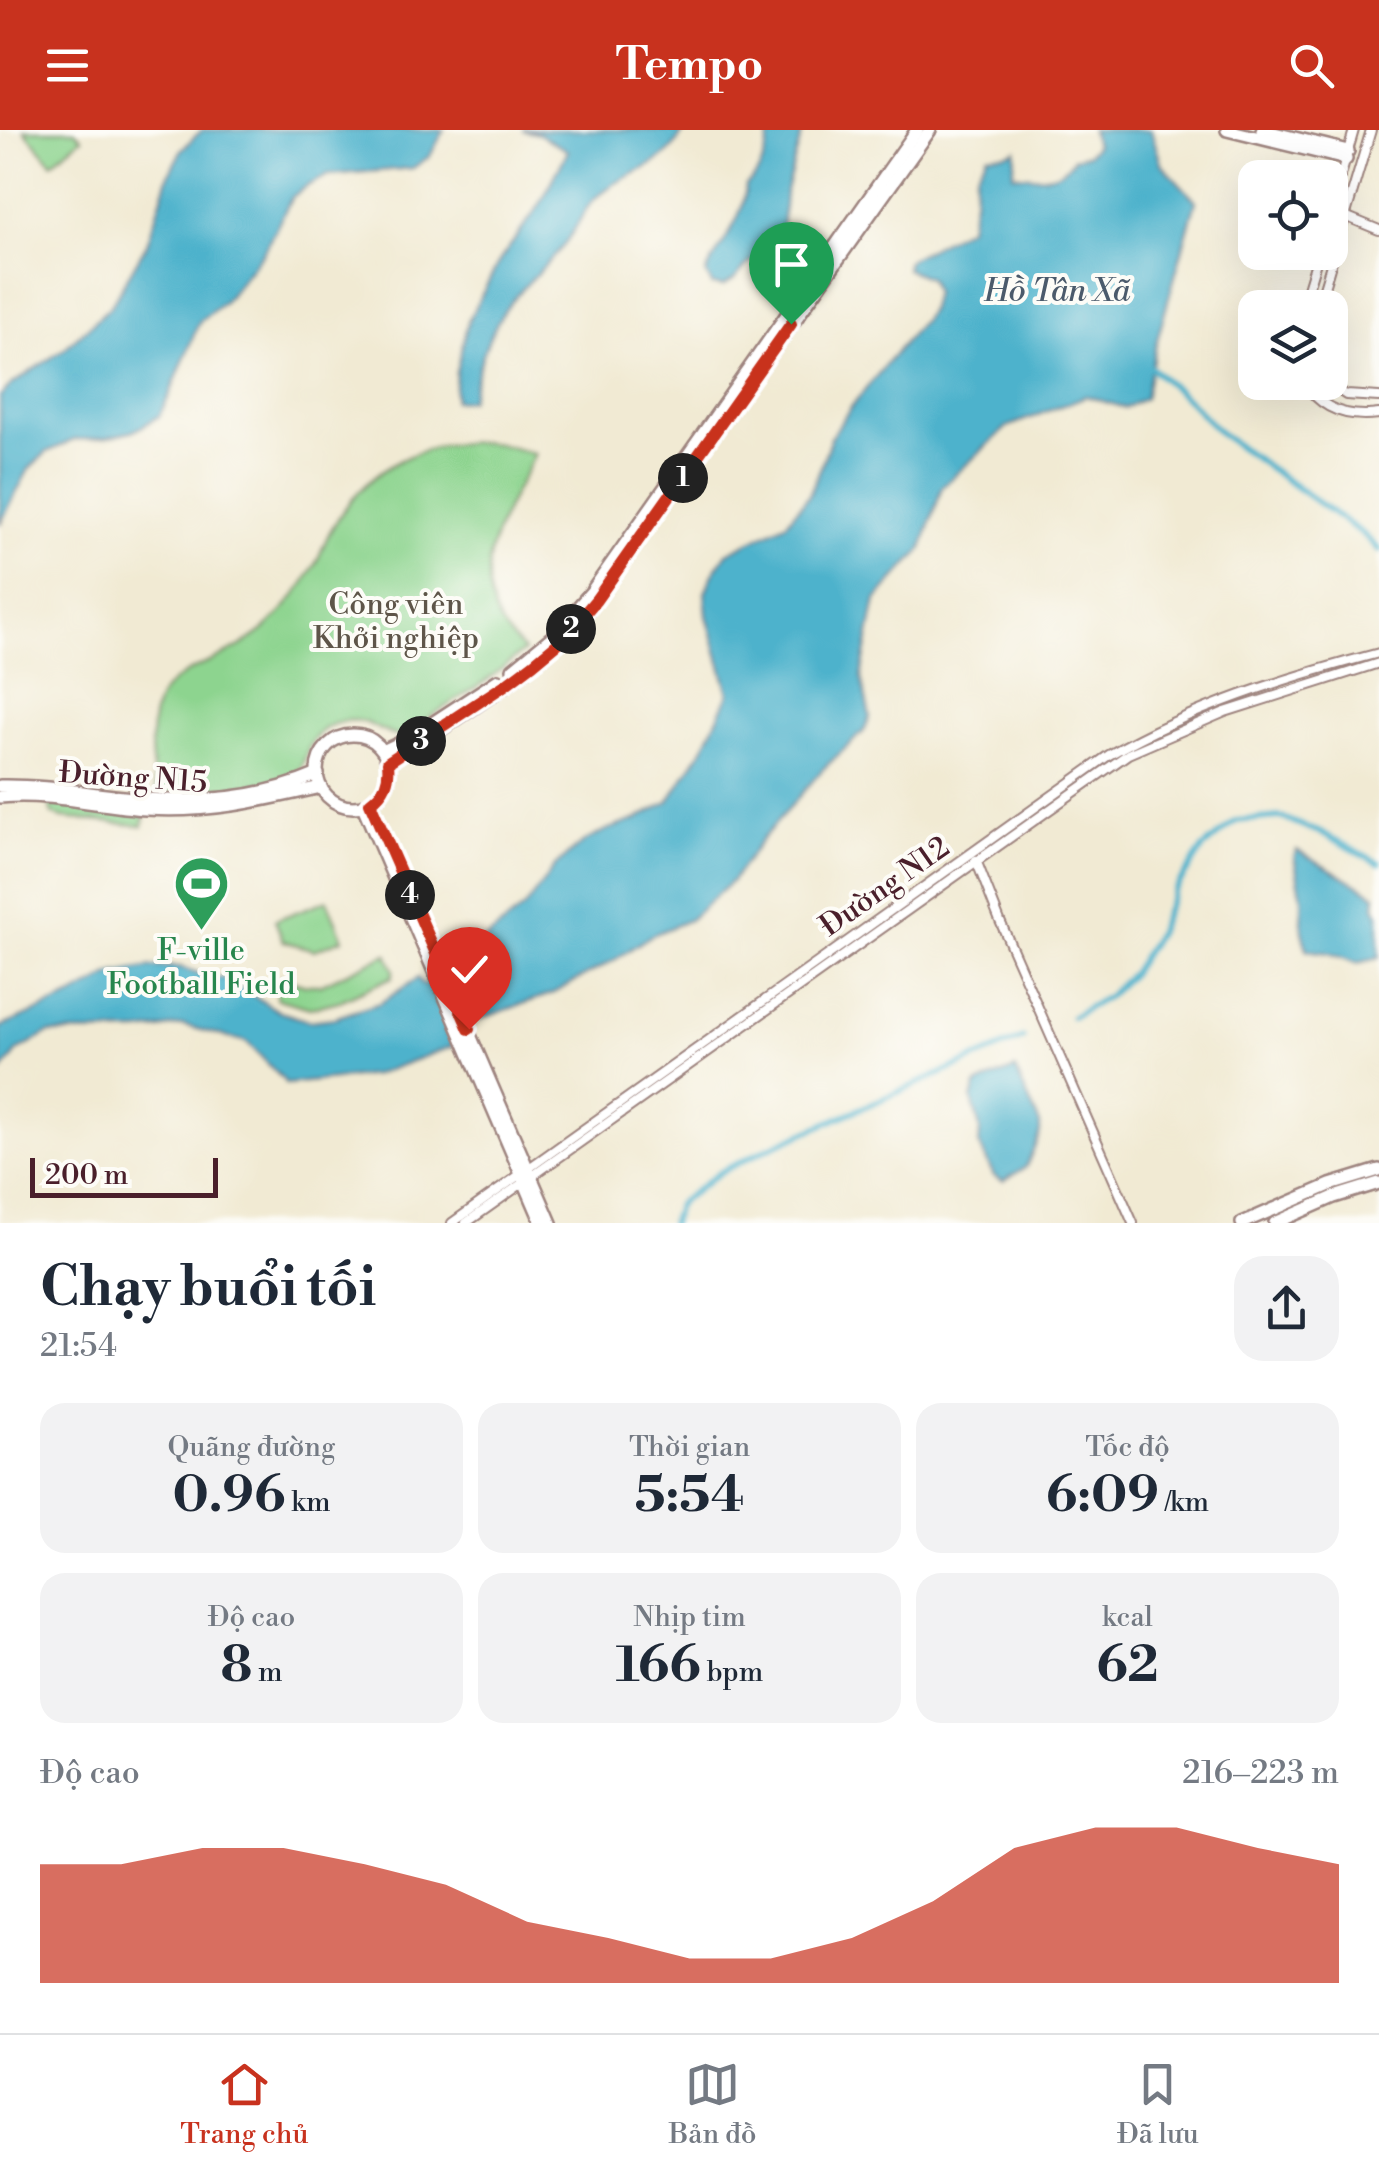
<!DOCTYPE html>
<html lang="vi">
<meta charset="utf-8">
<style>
body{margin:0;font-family:"Libre Bodoni",serif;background:#f2f2f3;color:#1f2937;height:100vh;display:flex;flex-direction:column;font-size:38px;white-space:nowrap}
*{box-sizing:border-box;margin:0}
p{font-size:32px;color:#747a83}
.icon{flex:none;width:55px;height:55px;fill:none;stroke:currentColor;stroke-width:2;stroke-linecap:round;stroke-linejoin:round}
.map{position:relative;height:1093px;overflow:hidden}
.panel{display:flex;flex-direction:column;background:#fff;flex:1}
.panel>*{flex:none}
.tools{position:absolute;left:1238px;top:30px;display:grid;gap:20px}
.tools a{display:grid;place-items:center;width:110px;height:110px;border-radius:20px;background:#fff;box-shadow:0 10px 40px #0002;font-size:50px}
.scale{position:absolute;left:30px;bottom:25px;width:188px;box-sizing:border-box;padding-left:10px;border:5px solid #4a1f2b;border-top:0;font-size:28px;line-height:35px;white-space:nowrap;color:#4a1f2b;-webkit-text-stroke:8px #fdfcf7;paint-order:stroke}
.pin{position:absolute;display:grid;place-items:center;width:85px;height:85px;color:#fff;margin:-102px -42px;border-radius:50% 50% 50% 0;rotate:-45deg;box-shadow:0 0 10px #0007}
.pin .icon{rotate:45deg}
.km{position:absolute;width:50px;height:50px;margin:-25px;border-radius:50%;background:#222;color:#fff;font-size:28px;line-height:50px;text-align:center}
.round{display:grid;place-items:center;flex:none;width:105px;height:105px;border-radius:30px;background:#f2f2f3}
.overview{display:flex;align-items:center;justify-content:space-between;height:170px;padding:0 40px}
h1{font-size:55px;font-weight:800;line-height:75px}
.metrics{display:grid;grid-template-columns:repeat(3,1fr);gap:15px;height:170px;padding:10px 40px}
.metrics div{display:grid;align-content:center;border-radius:25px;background:#f2f2f3;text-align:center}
.metrics b{font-size:50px;font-weight:800}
.metrics small{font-size:28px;font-weight:400}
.metrics p{font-size:28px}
.chart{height:280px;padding:20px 40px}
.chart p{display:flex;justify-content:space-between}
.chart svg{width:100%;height:180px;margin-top:10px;fill:#c8321e;opacity:.7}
header{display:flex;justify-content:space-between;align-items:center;height:130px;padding:0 40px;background:#c8321e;color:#fff;font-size:45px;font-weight:800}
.tab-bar{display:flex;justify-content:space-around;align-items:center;height:140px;border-top:2px solid #e0e1e3;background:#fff;font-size:28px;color:#747a83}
.tab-bar a{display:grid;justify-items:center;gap:5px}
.tab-bar .on{color:#c8321e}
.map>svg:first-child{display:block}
.green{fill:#8dd48f;stroke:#6c7a5d;stroke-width:2.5}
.water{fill:#4db2cc;stroke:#4c687c;stroke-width:2.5}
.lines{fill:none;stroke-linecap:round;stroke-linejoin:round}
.canal{stroke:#4db2cc;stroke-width:6}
.street-casing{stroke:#9e847f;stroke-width:12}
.secondary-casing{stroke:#9e847f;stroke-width:16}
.street{stroke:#fff;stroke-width:8}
.secondary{stroke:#fff;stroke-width:11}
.route-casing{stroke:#fff;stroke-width:20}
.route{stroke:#c8321e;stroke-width:12}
.labels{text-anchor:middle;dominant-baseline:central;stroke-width:8;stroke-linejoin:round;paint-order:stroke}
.park-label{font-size:30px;fill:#5e5549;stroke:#fdfcf7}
.street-label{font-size:30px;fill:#4a1f2b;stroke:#fdfcf7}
.leisure-label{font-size:30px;fill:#27864d;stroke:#fdfcf7}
.water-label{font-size:32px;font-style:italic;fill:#4b5a6b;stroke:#fdfcf7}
</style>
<header><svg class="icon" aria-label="menu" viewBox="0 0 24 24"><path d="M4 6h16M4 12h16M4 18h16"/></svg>Tempo<svg class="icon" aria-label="search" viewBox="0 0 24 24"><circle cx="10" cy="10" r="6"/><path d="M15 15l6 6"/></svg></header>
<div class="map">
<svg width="1379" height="1093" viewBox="0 0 1379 1093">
<rect width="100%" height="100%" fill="#fdfcf7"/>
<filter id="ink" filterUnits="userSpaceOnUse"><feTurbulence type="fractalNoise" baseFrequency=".01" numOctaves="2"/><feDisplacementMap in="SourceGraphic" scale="20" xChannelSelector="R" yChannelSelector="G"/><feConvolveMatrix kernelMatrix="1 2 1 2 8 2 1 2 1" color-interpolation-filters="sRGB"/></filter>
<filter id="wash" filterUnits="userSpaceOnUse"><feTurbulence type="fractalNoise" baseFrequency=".0048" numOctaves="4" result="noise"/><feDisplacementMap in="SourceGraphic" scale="40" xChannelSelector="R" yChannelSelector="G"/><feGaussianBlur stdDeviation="2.25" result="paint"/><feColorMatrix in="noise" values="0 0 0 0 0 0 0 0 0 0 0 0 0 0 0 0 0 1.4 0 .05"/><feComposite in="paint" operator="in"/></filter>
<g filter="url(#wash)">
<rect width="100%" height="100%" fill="#f1ead3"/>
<g class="green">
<polygon points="24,0 75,0 82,8 52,33"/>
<path d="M479,312l19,2 37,10c-26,53 -67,107 -36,167 6,11 17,21 25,30l-38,30 -86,55c-22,-1 -30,-21 -59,-14 -16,4 -28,15 -34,30 -3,7 -4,16 -10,21 -16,14 -118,23 -140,18 -7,-26 -10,-73 4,-96 15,-24 48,-30 70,-44 13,-7 27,-16 38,-26 18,-17 34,-38 46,-60 6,-11 9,-23 16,-35 33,-59 81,-86 148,-88z"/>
<polygon points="49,673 144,685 143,696 62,688 52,684"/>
<polygon points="327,770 343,809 314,820 283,811 275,790"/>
<polygon points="387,824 394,840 392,847 340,871 310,878 277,869 276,867 281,847 306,855 320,855"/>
</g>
<g class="water">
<polygon points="202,0 444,0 430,26 413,38 329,45 307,56 292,67 262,124 224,172 199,192 170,264 159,286 136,300 108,307 74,310 47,322 29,339 0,394 0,266 11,255 64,219 110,177 147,114 169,44 182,19"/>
<path d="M522,0h162c-20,41 -53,38 -84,64 -16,12 -23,35 -35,50 -17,20 -37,37 -53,57 -24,28 -33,64 -42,99l-16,1 2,-29 12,-51 32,-61 39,-54 29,-55 -29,-17z"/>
<path d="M770,0h33l-18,64 -3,38 -12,18 -22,14 -13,15 -12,7 -11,-1 -6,-12c15,-32 37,-50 40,-88 17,-12 22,-35 24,-55z"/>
<path d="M1091,0h60l10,33 35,38 -40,143 -11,54 -20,10 -39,-12 -79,31 -65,60 -20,62 -46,51 -15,76 9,41 -6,14 -41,38 -60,69 -31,43 -43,39 -39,16 -37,25 -62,33 -106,37 8,15 -79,29 -87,9 -40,-42 -65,-17 -41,7 -92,1 -31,18 -18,23v-47l71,-30 41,-23 39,-7h29l27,9 17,2 56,34 29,9 25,-3 46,-15 38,-25 4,6 9,2 32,-18 -2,-12 21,-14 42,-34 31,-42 30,-25 24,-12 26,-9 33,-18 36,-55 25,-53 -22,-78 -2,-23 7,-18 15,-22 58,-29 24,-29 12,-28 10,-30 20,-30 78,-95 5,-20 -5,-14 -23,-9 2,-9 61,-33 5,-26 2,-26 11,-20c11,-3 18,1 29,-5l-3,24c22,3 48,7 61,-16l14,-4 8,-9z"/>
<polygon points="1297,720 1376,765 1375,776 1379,784 1379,828 1357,833 1329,823 1307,820 1302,801 1302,769 1294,726"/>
<polygon points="1015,939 1040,994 1040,1003 1026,1037 1003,1051 994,1046 979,1014 980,999 972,969 976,956 980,953"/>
</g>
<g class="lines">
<g class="canal">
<polyline points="1151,238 1188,270 1221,304 1363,404 1379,420"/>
<polyline points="1072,887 1108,866 1132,843 1157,804 1174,761 1203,718 1236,691 1280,687 1324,704 1379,733"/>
<polyline points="671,1093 678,1074 720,1042 769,1018 1023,908"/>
</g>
</g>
</g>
<g filter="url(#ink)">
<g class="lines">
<defs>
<g id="street">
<polyline points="1330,84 1354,0"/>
<polyline points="1345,86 1379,100"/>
<polyline points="1302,178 1319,122"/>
<polyline points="1318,178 1371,0"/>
<path d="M1304,252c17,28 44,36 75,32"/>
<polyline points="1327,252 1346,265 1379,267"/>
<polyline points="976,730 1000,791 1133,1093"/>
<path d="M452,1093l657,-468c83,-48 178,-78 270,-102"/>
<polyline points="466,1093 1128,624 1225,582 1379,533"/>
</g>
<g id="secondary">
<polyline points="1227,0 1346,29"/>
<polyline points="1262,0 1348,21"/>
<polyline points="513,539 552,507 592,461 917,0"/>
<circle cx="353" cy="641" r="36"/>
<polyline points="383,621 408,609 498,550"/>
<path d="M388,632c57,-34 123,-76 172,-121 13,-12 24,-27 36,-41l334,-470"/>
<path d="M0,656c50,-1 99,10 148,13 57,4 117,-2 170,-25"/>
<path d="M0,667c49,-5 98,9 146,12 62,4 114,-8 175,-22"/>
<polyline points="370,673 551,1093"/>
<polyline points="363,676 542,1093"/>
<polyline points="1242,1093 1330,1055 1379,1040"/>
<polyline points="1275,1093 1334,1067 1379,1053"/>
</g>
</defs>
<use href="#street" class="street-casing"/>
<use href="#secondary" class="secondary-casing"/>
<use href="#street" class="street"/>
<use href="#secondary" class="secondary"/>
</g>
</g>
<g class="lines" filter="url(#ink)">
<defs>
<path id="route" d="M469,899l-99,-226c15,-11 20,-23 18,-41l117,-77 28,-21 30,-25 33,-39 195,-276"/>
</defs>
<use href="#route" class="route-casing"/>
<use href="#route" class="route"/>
</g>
<defs>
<symbol id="stadium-pin" viewBox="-11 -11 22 30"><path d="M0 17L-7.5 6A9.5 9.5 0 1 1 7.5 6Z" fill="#2e9e5b" stroke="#fdfcf7"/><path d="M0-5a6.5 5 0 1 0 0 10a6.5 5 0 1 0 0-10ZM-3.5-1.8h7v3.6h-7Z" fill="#fff"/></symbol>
</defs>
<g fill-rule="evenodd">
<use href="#stadium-pin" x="170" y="722" width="63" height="86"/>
</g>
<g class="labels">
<g class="park-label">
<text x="396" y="475">Công viên<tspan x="396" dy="34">Khởi nghiệp</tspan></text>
</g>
<g class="street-label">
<text transform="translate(133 648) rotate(4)">Đường N15</text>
<text transform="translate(885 757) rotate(-35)">Đường N12</text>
</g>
<g class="leisure-label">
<text x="201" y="821">F-ville<tspan x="201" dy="34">Football Field</tspan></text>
</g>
<g class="water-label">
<text x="1057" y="161">Hồ Tân Xã</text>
</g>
</g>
</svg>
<div class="tools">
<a><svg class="icon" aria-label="locate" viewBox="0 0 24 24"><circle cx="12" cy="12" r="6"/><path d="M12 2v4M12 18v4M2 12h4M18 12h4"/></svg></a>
<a><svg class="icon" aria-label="layers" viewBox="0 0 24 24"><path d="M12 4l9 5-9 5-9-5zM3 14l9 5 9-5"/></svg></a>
</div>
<div class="scale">200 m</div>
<div class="pin" style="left:791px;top:194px;background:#1e9e55"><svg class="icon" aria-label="arrive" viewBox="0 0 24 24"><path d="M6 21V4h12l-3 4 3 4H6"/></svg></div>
<div class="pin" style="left:469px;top:899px;background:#d93025"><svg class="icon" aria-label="check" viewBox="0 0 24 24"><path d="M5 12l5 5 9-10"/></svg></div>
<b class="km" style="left:683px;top:348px">1</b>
<b class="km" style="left:571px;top:499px">2</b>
<b class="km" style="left:421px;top:611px">3</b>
<b class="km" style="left:410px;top:765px">4</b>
</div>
<section class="panel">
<div class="overview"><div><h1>Chạy buổi tối</h1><p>21:54</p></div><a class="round"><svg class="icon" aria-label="share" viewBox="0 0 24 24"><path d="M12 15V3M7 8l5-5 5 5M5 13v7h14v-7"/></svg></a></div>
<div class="metrics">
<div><p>Quãng đường</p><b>0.96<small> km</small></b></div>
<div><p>Thời gian</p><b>5:54</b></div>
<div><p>Tốc độ</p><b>6:09<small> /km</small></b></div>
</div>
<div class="metrics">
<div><p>Độ cao</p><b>8<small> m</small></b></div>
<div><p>Nhịp tim</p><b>166<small> bpm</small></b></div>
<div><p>kcal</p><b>62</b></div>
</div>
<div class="chart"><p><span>Độ cao</span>216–223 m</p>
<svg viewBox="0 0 160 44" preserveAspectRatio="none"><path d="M0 44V15L10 15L20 11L30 11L40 15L50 20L60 29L70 33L80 38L90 38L100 33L110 24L120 11L130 6L140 6L150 11L160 15V44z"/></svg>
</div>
</section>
<nav class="tab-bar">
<a class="on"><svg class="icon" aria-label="home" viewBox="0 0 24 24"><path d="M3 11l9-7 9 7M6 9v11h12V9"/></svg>Trang chủ</a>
<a><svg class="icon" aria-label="map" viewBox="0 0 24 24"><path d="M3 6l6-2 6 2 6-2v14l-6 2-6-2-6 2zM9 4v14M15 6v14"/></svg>Bản đồ</a>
<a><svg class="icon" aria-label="saved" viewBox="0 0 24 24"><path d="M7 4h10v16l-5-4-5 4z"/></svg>Đã lưu</a>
</nav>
